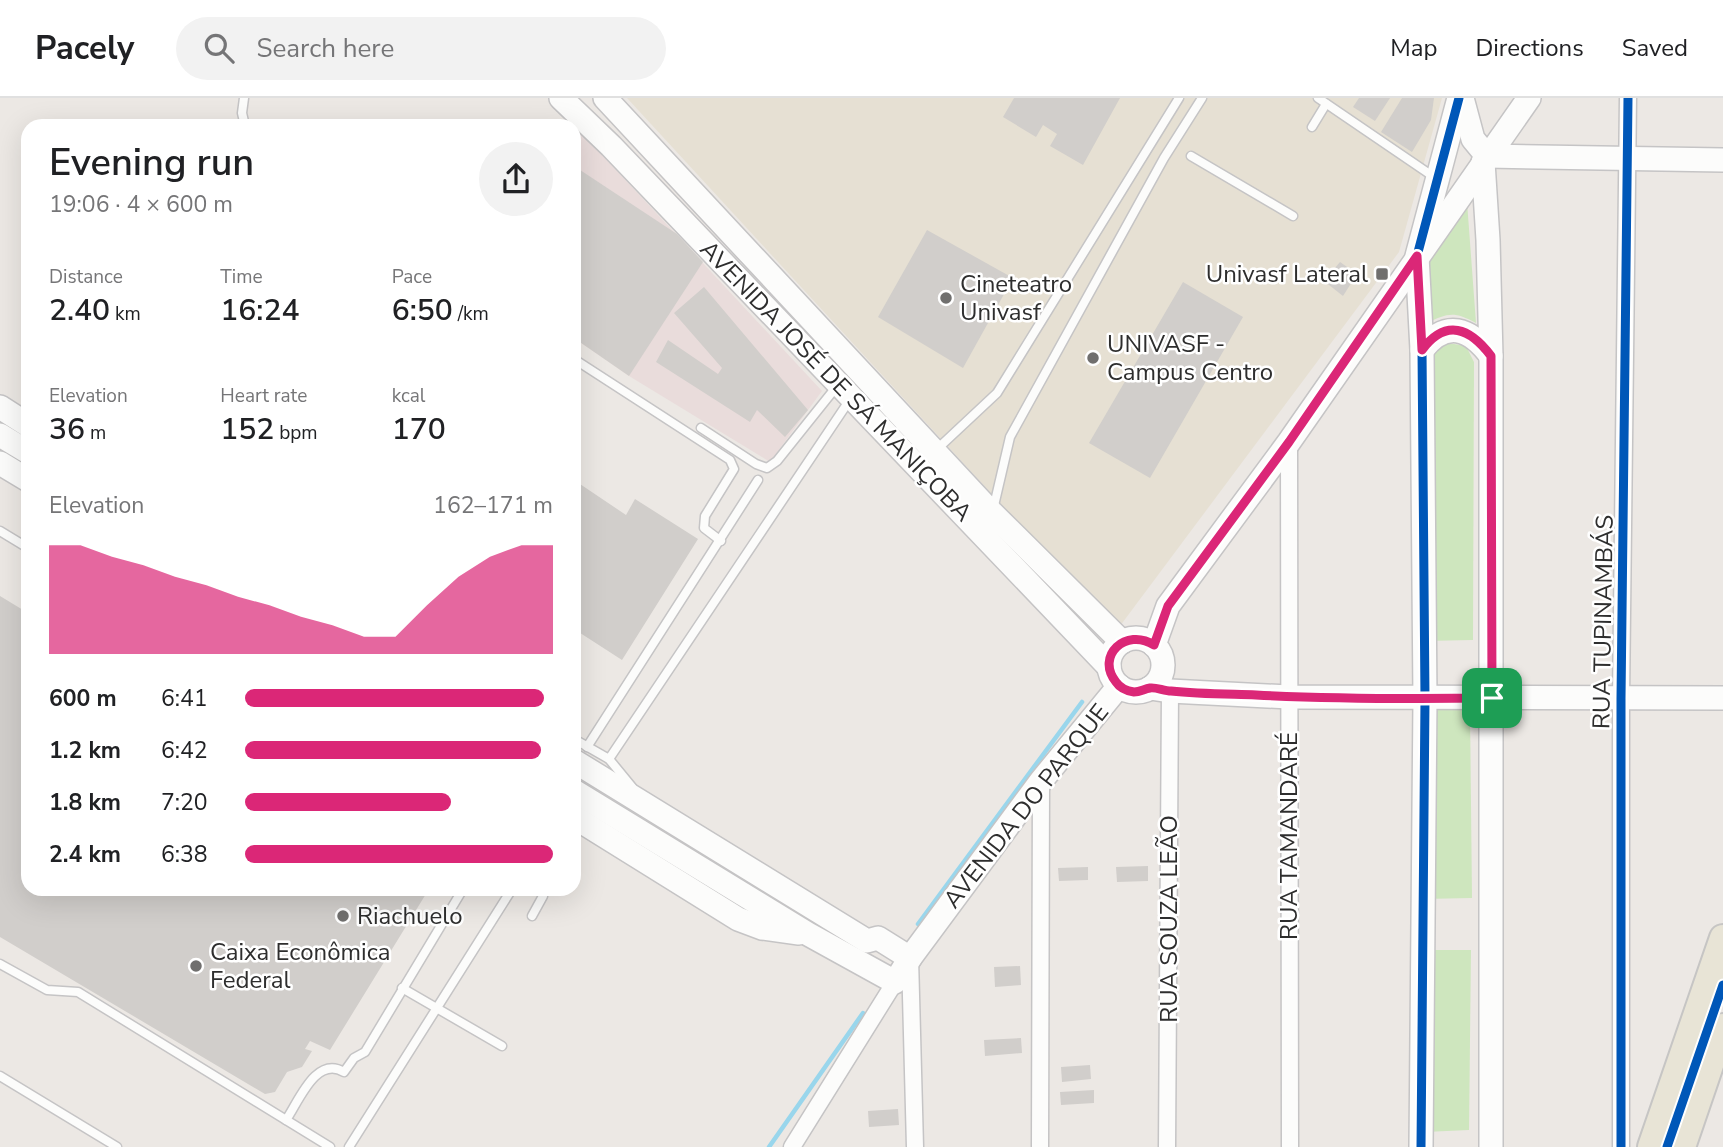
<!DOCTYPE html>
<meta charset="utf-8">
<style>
body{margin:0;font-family:"Nunito Sans",sans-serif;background:#f2f2f2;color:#202124;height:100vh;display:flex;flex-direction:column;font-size:26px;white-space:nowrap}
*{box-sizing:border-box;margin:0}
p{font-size:23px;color:#757577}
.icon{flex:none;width:38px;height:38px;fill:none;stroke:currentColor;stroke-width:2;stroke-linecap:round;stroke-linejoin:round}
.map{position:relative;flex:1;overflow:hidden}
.drawer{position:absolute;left:21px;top:21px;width:560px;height:777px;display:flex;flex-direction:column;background:#fff;border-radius:21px;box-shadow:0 7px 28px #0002}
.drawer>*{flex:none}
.pin{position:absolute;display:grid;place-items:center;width:60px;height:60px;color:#fff;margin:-30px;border-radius:14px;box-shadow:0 4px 10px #0006}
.round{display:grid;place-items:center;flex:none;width:74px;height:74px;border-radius:37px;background:#f2f2f2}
.headline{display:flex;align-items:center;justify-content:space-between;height:119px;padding:0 28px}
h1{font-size:38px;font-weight:600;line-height:52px}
.metrics{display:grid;grid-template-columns:repeat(3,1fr);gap:10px;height:119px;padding:7px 28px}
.metrics div{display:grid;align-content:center}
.metrics b{font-size:30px;font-weight:600}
.metrics small{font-size:19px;font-weight:400}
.metrics p{font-size:19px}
.chart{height:196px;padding:14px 28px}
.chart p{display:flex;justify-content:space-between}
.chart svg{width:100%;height:126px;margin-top:7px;fill:#db2777;opacity:.7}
ul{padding:0 28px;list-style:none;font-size:23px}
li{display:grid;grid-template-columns:112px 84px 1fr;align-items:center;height:52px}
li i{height:18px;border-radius:9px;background:#db2777}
header{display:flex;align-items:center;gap:42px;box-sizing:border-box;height:98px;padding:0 35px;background:#fff;border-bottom:2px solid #e0e0e0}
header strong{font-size:33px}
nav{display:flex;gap:38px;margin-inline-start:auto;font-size:24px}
.search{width:490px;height:63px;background:#f2f2f2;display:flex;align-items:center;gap:18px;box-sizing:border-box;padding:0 24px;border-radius:38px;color:#757577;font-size:26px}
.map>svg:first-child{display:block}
.education{fill:#e6e0d3}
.medical{fill:#e9dcdb}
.green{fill:#cee6be}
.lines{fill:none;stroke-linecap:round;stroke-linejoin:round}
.stream{stroke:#99d6ec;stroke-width:4.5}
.building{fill:#d1cecb}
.lane-casing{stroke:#c5c4c5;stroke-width:11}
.street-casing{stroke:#c5c4c5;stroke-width:19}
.secondary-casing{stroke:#c5c4c5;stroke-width:26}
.primary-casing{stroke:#c6c5c4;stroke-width:30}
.lane{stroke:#fcfcfb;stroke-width:8}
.street{stroke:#fcfcfb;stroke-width:16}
.secondary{stroke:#fcfcfb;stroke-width:23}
.primary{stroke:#e8e4d6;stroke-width:26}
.cycleway-casing{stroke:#fff;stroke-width:13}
.cycleway{stroke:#0057b8;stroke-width:9}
.route-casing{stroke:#fff;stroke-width:14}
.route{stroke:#db2777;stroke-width:9}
.poi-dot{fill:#706f6e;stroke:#fff;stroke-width:2.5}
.labels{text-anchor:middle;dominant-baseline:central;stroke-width:5;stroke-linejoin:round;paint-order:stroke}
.poi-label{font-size:24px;fill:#2e2e2e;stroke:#fff;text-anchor:start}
.street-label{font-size:24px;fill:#2e2e2e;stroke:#fff}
</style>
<header>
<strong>Pacely</strong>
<div class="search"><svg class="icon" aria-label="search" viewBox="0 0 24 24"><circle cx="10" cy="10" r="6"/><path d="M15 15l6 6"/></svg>Search here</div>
<nav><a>Map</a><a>Directions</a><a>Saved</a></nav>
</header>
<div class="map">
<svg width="1723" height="1049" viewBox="0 0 1723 1049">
<rect width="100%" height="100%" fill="#ece8e4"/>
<polygon class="education" points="627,0 1442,0 1399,154 1117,532"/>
<polygon class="medical" points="578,31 822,293 770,364 629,278 574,240 574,38"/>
<g class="green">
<path d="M1467,104l9,121c-22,-12 -28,-10 -49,0l-2,-63z"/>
<polygon points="1448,245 1466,248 1474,264 1473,542 1424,543 1426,266 1434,253"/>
<polygon points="1424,608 1470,611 1472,800 1423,801"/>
<polygon points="1422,852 1471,852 1469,1032 1425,1034"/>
</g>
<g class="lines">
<g class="stream">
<polyline points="918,826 1082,604"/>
<polyline points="769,1049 863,915"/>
</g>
</g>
<g class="building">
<polygon points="1014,0 1120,0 1083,67 1050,48 1057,36 1043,27 1036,39 1003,19"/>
<polygon points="1359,0 1390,0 1375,23 1353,9"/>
<polygon points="1402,0 1434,0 1431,22 1412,54 1381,34"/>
<polygon points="574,68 677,136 703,164 629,278 574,240"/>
<polygon points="927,132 1013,180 963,270 878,219"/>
<polygon points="1340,164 1357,176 1343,198 1324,183"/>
<polygon points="1183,184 1243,219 1150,380 1089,345"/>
<polygon points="704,189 808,312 785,339 757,312 750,324 656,264 668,242 718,276 722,270 674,215"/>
<polygon points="574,382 626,417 635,401 698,441 622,562 574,531"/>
<polygon points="0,498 28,515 28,791 429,791 330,952 310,943 305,951 312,953 302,969 287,974 275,994 265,996 0,839"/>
<polygon points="1148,768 1148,783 1117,784 1116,769"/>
<polygon points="1088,769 1088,782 1059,783 1058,770"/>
<polygon points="1020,868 1021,887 995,889 994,869"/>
<polygon points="1021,940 1022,955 985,958 984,942"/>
<polygon points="1090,967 1091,981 1062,984 1061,969"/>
<polygon points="1094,992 1094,1005 1061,1007 1060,994"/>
<polygon points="898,1011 899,1027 869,1029 868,1013"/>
</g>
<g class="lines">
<defs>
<g id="lane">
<polyline points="244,0 242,15 245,28"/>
<polyline points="1318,0 1434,79"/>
<polyline points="1312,29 1326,6"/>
<polyline points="1191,58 1293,118"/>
<polyline points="574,261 730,362 734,371 705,418 704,430 721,443"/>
<polyline points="701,330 756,366 767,370 777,363 837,288"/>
<polyline points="935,353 997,295 1179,0"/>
<polyline points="993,412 1010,339 1164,60 1202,0"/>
<polyline points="0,433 28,450"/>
<polyline points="574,641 609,661 632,689"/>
<polyline points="587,649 758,382"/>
<polyline points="609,661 851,300"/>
<polyline points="532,818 543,798 544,791"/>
<polyline points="0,866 47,892 78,894 330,1049"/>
<polyline points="402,890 502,948"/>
<polyline points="0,978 117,1049"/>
<path d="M286,1022c13,-19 30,-65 58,-48l10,-14 11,-6 98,-163"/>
<polyline points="349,1049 512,791"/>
</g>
<g id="street">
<polyline points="1289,344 1290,1049"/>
<polyline points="910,860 915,1049"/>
<polyline points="792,1049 895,884"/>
<polyline points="1040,1049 1041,683"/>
<polyline points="1167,1049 1170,593"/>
<polyline points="1621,1049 1621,601 1628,0"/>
</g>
<g id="secondary">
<polyline points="561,0 611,48 1109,569"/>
<polyline points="605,0 992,415 1122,544"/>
<polyline points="1462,0 1473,41 1487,58 1723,62"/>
<polyline points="1483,64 1488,142 1491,258 1491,1049"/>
<path d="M1422,252c24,-31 48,-22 69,6"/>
<polyline points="0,309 28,327"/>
<polyline points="0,337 28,354"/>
<polyline points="0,365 28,382"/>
<circle cx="1136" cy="567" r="27"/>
<polyline points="1154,547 1168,508 1289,344 1529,0"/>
<polyline points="1150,590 1170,593 1289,599 1723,600"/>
<polyline points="574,663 867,843 878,840 910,860"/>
<polyline points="574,693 808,836 895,884 910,860 1041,683 1119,588"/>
<polyline points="574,719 738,821 762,830 799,835"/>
<polyline points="1421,1049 1425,601 1422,252 1417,158 1459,0"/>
</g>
<g id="primary">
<polyline points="1651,1049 1723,840"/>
<polyline points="1682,1049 1723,929"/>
</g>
</defs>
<use href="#lane" class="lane-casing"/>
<use href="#street" class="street-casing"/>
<use href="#secondary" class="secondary-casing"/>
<use href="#primary" class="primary-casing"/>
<use href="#lane" class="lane"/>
<use href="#street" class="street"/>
<use href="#secondary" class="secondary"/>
<use href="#primary" class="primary"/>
<defs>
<g id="cycleway">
<polyline points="1421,1049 1425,601 1422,252 1417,158 1459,0"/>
<polyline points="1621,1049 1621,601 1628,0"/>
<polyline points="1667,1049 1723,887"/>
</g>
</defs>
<use href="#cycleway" class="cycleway-casing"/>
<use href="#cycleway" class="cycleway"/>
</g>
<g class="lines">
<defs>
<path id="route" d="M1417,158l5,94c24,-32 48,-22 69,6l1,342c-79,1 -157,1 -236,-3 -28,-1 -57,-1 -85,-4 -7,0 -15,-4 -21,-3 -6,1 -10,4 -16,4 -7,-1 -14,-4 -18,-10 -21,-26 10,-55 38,-37l14,-39 121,-164z"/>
</defs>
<use href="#route" class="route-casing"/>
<use href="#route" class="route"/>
</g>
<g class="poi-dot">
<rect x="1375" y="169" width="14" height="14" rx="3.5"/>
<circle cx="946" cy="200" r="7"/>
<circle cx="1093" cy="260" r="7"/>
<circle cx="343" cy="818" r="7"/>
<circle cx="196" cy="868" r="7"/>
</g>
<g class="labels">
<g class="poi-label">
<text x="1368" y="176" text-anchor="end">Univasf Lateral</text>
<text x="960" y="186">Cineteatro<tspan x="960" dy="28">Univasf</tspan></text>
<text x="1107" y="246">UNIVASF -<tspan x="1107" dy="28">Campus Centro</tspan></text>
<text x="357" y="818">Riachuelo</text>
<text x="210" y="854">Caixa Econômica<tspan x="210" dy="28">Federal</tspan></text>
</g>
<g class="street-label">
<text transform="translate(836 283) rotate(46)">AVENIDA JOSÉ DE SÁ MANIÇOBA</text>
<text transform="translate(1603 524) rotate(-89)">RUA TUPINAMBÁS</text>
<text transform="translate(1026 708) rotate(-52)">AVENIDA DO PARQUE</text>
<text transform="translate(1289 738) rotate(-90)">RUA TAMANDARÉ</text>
<text transform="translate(1169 821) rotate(-90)">RUA SOUZA LEÃO</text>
</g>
</g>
</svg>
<div class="pin" style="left:1492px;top:600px;background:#1e9e55"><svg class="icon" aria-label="arrive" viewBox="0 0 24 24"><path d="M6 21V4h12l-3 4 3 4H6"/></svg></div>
<section class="drawer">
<div class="headline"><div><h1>Evening run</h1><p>19:06 · 4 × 600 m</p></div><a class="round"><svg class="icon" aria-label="share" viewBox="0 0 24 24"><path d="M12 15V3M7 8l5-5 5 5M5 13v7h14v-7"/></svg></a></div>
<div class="metrics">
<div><p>Distance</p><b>2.40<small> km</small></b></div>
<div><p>Time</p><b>16:24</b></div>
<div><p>Pace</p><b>6:50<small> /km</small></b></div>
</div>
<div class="metrics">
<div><p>Elevation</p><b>36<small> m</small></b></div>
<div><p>Heart rate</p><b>152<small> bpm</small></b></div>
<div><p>kcal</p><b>170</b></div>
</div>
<div class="chart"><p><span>Elevation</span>162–171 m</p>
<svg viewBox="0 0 160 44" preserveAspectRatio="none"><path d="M0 44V6L10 6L20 10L30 13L40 17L50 20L60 24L70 27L80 31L90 34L100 38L110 38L120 27L130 17L140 10L150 6L160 6V44z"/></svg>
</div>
<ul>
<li><b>600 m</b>6:41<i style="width:97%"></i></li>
<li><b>1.2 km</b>6:42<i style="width:96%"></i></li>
<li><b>1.8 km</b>7:20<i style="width:67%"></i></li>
<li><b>2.4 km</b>6:38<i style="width:100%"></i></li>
</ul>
</section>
</div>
